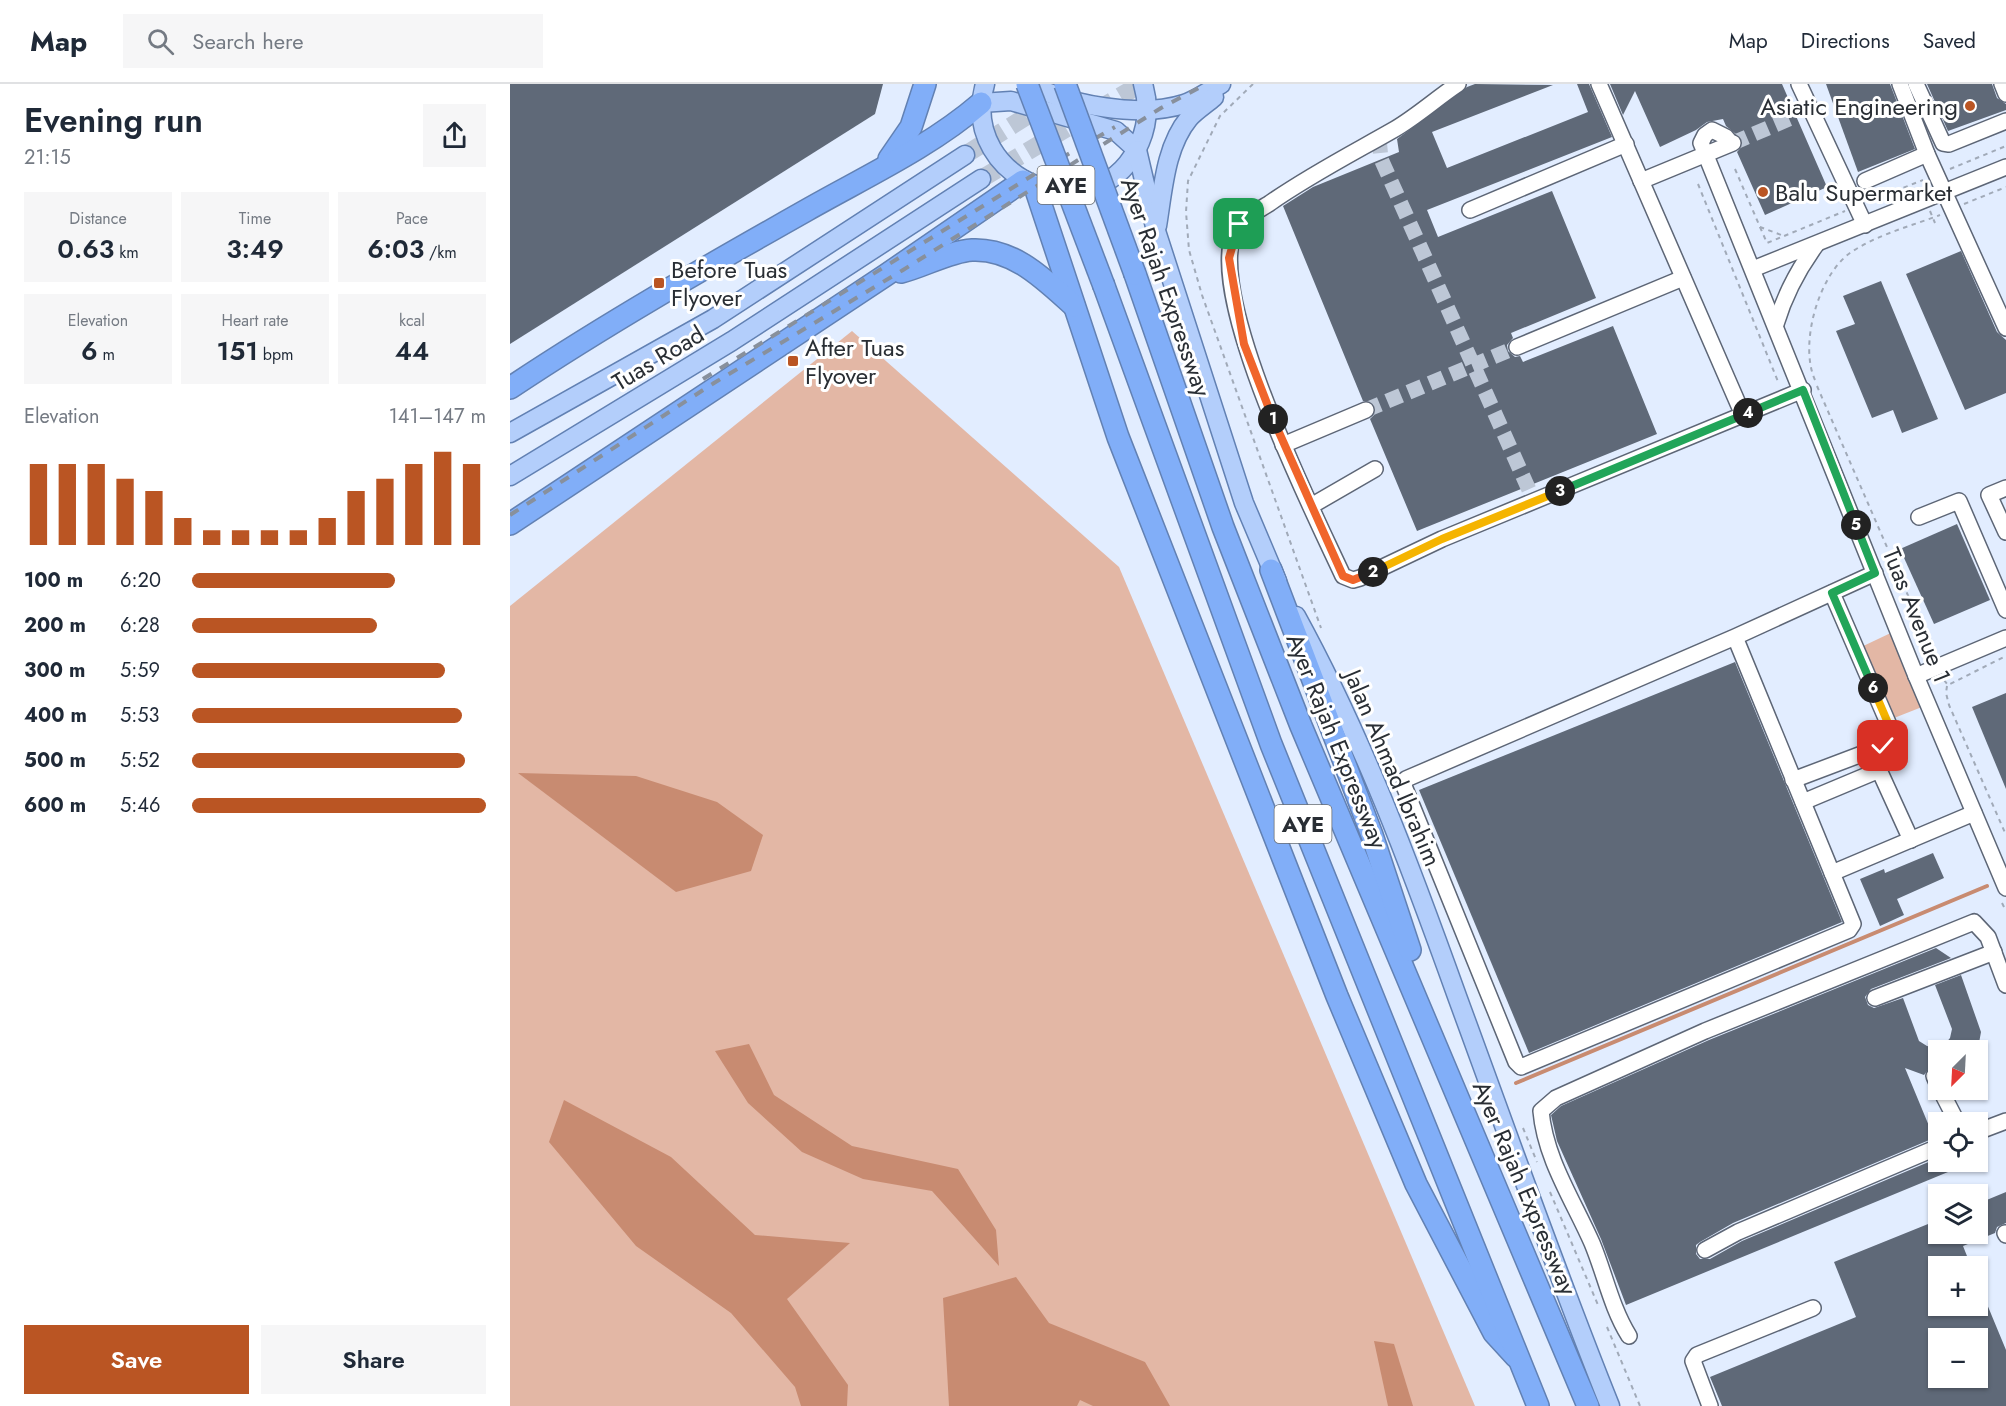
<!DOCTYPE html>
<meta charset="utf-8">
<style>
body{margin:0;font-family:Jost,sans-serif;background:#f6f6f7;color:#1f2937;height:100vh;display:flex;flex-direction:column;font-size:22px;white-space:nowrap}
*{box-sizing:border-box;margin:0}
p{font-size:20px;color:#747a83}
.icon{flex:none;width:33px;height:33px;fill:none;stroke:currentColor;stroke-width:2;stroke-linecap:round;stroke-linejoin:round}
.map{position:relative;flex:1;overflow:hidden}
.sheet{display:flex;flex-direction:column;background:#fff;width:510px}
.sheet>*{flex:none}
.needle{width:39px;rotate:204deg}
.fabs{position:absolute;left:1418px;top:956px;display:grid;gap:12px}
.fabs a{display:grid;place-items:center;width:60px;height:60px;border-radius:0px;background:#fff;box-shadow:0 2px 4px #0004;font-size:30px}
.pin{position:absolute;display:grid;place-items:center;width:51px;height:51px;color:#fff;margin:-26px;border-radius:12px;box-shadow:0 3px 9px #0006}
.km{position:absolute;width:30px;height:30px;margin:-15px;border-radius:50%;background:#222;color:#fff;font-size:16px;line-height:30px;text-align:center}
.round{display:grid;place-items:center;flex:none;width:63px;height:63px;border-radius:0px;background:#f6f6f7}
.headline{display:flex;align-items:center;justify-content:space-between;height:102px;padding:0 24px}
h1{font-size:33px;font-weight:600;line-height:45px}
.metrics{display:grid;grid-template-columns:repeat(3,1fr);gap:9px;height:102px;padding:6px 24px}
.metrics div{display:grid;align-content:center;border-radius:0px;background:#f6f6f7;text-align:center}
.metrics b{font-size:26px;font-weight:600}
.metrics small{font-size:16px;font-weight:400}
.metrics p{font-size:16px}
.chart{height:168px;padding:12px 24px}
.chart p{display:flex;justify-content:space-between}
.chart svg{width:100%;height:108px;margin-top:6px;stroke:#ba5523;stroke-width:6}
.primary-button{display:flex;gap:12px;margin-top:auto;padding:12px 24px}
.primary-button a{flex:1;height:69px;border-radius:0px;background:#ba5523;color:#fff;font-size:24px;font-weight:600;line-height:69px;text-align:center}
.primary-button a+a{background:#f6f6f7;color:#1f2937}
ul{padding:0 24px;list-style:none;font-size:20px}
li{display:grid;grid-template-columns:96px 72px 1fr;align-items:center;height:45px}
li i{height:15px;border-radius:8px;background:#ba5523}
header{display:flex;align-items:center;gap:36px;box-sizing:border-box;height:84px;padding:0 30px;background:#fff;border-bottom:2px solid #e0e1e3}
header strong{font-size:28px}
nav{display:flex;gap:33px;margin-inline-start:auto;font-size:21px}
.search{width:420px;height:54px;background:#f6f6f7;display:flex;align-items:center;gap:15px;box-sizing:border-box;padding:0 21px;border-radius:0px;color:#747a83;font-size:22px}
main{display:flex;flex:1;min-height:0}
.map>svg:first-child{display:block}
.green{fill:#e3b7a5}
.water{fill:#c88b71}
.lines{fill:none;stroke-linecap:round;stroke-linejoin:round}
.stream{stroke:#c88b71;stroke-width:4}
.building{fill:#5f6978;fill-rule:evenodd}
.minor-tunnel{stroke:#bdc7d6;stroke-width:15;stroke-dasharray:15 8;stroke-linecap:butt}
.major-tunnel{stroke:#bdc7d6;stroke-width:18;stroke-dasharray:18 9;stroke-linecap:butt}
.minor-casing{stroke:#5d6676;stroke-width:18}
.major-casing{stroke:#6281b3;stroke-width:21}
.highway-casing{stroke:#6281b3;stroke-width:24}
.path{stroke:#a1aab8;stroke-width:2;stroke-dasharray:4.5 4.5;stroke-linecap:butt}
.minor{stroke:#fff;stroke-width:15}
.major{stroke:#b3cefb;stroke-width:18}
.highway{stroke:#81aef8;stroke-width:21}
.rail{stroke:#88909c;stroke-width:4;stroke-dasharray:10 10;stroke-linecap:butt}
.highway-bridge-casing{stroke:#6281b3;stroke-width:24;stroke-linecap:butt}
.highway-bridge{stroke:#81aef8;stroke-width:21}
.split-1-casing{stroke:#fff;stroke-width:12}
.split-2-casing{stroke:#fff;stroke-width:12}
.split-3-casing{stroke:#fff;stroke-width:12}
.split-4-casing{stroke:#fff;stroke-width:12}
.split-5-casing{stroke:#fff;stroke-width:12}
.split-6-casing{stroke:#fff;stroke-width:12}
.split-7-casing{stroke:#fff;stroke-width:12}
.split-1{stroke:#f0652b;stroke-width:8}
.split-2{stroke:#f0652b;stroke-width:8}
.split-3{stroke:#f5b400;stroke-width:8}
.split-4{stroke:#22a559;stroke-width:8}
.split-5{stroke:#22a559;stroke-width:8}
.split-6{stroke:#22a559;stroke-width:8}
.split-7{stroke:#f5b400;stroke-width:8}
.poi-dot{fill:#ba5523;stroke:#fff;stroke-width:2}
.labels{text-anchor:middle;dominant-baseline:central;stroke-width:6;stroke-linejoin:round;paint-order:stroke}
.shield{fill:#fff;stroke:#696d71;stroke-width:1.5}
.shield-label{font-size:22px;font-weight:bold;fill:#292e34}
.poi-label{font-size:24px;fill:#292e34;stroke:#fff;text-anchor:start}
.street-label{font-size:24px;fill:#292e34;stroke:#fff}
</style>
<header>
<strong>Map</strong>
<div class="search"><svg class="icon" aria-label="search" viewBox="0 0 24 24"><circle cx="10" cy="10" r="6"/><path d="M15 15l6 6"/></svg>Search here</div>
<nav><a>Map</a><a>Directions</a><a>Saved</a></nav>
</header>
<main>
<section class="sheet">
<div class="headline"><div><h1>Evening run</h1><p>21:15</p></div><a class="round"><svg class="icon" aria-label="share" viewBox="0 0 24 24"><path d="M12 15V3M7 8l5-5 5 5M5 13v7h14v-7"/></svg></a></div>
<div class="metrics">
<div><p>Distance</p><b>0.63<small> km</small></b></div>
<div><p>Time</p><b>3:49</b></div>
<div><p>Pace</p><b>6:03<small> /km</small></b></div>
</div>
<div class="metrics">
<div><p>Elevation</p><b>6<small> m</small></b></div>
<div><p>Heart rate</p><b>151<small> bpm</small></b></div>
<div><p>kcal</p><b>44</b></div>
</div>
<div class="chart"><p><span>Elevation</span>141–147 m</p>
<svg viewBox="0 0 160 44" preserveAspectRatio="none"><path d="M5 44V11M15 44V11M25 44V11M35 44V17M45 44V22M55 44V33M65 44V38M75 44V38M85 44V38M95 44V38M105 44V33M115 44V22M125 44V17M135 44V11M145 44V6M155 44V11"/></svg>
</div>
<ul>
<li><b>100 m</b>6:20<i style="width:69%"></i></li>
<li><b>200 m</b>6:28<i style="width:63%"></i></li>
<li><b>300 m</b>5:59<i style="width:86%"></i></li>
<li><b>400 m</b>5:53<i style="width:92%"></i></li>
<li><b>500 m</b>5:52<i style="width:93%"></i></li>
<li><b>600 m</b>5:46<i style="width:100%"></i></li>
</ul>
<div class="primary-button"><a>Save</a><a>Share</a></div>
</section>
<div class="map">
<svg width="1496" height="1322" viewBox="0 0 1496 1322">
<rect width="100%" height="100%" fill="#e2edff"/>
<g class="green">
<polygon points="342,247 609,483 965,1322 0,1322 0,522"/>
<polygon points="1387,546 1417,621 1379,636 1347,565"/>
</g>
<g class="water">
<polygon points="8,689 126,692 207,718 253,751 241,787 166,808"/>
<polygon points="239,960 264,1011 342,1062 448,1085 486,1146 489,1182 422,1107 353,1095 292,1068 238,1019 205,967"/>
<polygon points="54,1016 161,1073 245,1151 340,1159 277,1215 338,1301 337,1322 291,1322 285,1303 221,1229 126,1162 39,1058"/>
<polygon points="506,1193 539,1239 635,1278 660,1322 583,1322 570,1316 567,1322 439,1322 433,1214"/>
<polygon points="864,1257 884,1260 903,1322 878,1322"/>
</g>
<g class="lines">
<polyline class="stream" points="1006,999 1477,802"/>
</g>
<g class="building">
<polygon points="0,0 373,0 365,30 0,260"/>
<polygon points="965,0 1043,1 922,48 937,84 1078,28 1067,0 1079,0 1102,53 917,126 928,153 1042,107 1086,214 1001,249 1003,254 997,261 998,267 1005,273 1010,272 1013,278 1103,242 1147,350 907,447 860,335 864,331 865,323 861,318 853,317 773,122 803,103 889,68 887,55 957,3"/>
<polygon points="1100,0 1272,0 1317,103 1255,131 1227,68 1233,61 1232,55 1216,42 1213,35 1197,38 1186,46 1150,63 1125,7 1113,31"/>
<polygon points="1316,0 1380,0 1405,65 1348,88"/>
<polygon points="1417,0 1482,0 1487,14 1496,20 1496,26 1438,47"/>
<polygon points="1451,167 1487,248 1496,256 1496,309 1455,326 1396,190"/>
<polygon points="1371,197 1428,335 1392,349 1383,326 1362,334 1326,247 1345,240 1333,212"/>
<polygon points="1447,440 1480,516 1424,540 1390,465"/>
<polygon points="1225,578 1332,838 1019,969 909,706"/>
<polygon points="1496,609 1496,705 1462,623"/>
<polygon points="1423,769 1434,794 1387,815 1394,831 1370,842 1350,795 1374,785 1375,789"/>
<polygon points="1426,864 1441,874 1361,905 1355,913 1358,921 1364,924 1393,914 1409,957 1417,962 1428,964 1428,983 1420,983 1414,991 1395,984 1424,1054 1223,1139 1190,1158 1186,1161 1186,1170 1190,1175 1200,1175 1232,1157 1428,1074 1428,1077 1433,1077 1438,1088 1116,1221 1091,1155 1047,1057 1041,1031 1051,1022 1199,956"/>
<polygon points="1451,891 1471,948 1469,959 1466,966 1430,966 1440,954 1442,945 1425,901"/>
<path d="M1496,1108v31l-9,4 -2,6 -32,13 8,20h-33v39h39v-25l29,70v56h-284l-12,-29 146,-60 -22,-55 104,-42v13h39v-29zM1428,1254h39v39h-39z"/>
</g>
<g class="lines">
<g class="minor-tunnel">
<polyline points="869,54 871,75 1024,417"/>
<polyline points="1223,59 1286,32"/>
<polyline points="856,326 1007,263"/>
</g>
<g class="major-tunnel">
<polyline points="455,71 568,0"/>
<polyline points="471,95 631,0"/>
</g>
<defs>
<g id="minor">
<path d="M948,0c-21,14 -41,32 -63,45 -42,24 -85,46 -125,74 -9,6 -22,12 -30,21 -47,50 77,295 103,352l10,4 7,-2 82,-39 361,-149"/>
<polyline points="1089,0 1233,331"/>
<polyline points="1289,0 1355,141"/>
<polyline points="1390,0 1417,70 1496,244"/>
<polyline points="1406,0 1433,59 1439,60 1496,37"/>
<polyline points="1492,0 1496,10"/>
<polyline points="1221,59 1216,53 1202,46 1195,51 1191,59 1406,592 1496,804"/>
<polyline points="1131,97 1223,59"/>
<polyline points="1355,97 1417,70"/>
<polyline points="960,126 1116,60"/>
<polyline points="1243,185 1496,83"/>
<path d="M1266,240c9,-30 21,-53 40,-79"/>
<polyline points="1007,263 1173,194"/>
<polyline points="773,361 856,326"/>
<polyline points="1496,404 1479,411 1496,448"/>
<polyline points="801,422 865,385"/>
<polyline points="1409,433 1449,417 1496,526"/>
<polyline points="1225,553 1343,840 1339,846 1011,983 1006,978 894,702 896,695 1225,553 1365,489"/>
<polyline points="1406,592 1496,554"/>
<polyline points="1283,696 1373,662 1385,655 1322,509"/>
<polyline points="1293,718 1367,687 1370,688 1401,756"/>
<polyline points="1322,789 1464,729"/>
<polyline points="1365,914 1484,868"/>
<polyline points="1424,992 1428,1001"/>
<polyline points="1430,1005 1447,1038"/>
<polyline points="1467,1048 1496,1037"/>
<polyline points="1495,1149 1496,1151"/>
<polyline points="1195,1166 1228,1148 1428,1063"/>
<path d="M1119,1252c-18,-29 -24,-62 -37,-93 -19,-43 -47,-85 -51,-132l15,-13 149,-67 269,-109 14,15 18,48"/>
<polyline points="1200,1322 1183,1277 1187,1271 1303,1224"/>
</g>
<g id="major">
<path d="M475,0c-28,100 116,152 155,58 8,-19 9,-38 3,-58"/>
<path d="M520,0c40,22 110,34 154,20 13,-4 26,-14 37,-20"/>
<polyline points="471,19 501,17 606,47 627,66"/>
<polyline points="627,66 646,147 734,419 767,497"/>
<path d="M647,142c6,-36 8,-79 32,-108 7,-8 17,-14 25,-21"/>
<polyline points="0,349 203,235 455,71"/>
<polyline points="0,392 222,257 471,95"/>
<path d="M786,532c67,122 115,252 162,383 50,136 98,273 152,407"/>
</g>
<g id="highway">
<polyline points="379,75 401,43 415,0"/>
<polyline points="525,103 608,353 827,912 906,1100 984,1249 1006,1273"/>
<path d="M391,188c21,-5 50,-21 71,-22 42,-2 73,30 102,56"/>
<polyline points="625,190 713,443 791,642 1078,1322"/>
<polyline points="594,202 761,660 1028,1322"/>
<path d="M0,304c96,-64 196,-121 297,-178 58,-33 123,-63 174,-107"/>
<polyline points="0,440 376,191 513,97"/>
<polyline points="761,486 862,751 900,866"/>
</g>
</defs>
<use href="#minor" class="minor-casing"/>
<use href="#major" class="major-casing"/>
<use href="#highway" class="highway-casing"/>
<g class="path">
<polyline points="743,0 710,32 678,97 676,128 679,166 692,211 811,544"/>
<polyline points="1225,85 1250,143 1274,152"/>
<polyline points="1440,85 1496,62"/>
<polyline points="1188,100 1269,300"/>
<polyline points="1360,117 1413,96"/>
<polyline points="1454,120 1496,103"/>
<polyline points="1420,127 1425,139"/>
<polyline points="1250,143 1257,159 1335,127"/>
<path d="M1305,296c-16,-35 3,-104 35,-127 26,-18 61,-27 90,-38"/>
<polyline points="1307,302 1423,569"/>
<polyline points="1434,596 1438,601 1496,572"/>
<polyline points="1437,602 1436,609 1439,621 1496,751"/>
<polyline points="1492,819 1496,827"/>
<polyline points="1013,1044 1027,1078"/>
<polyline points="1040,1108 1088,1221"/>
<polyline points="1097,1243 1130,1322"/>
</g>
<use href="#minor" class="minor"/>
<use href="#major" class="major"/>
<use href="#highway" class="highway"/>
<g class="rail">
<polyline points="193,295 536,83 605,43"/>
<polyline points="0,431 204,299 393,186 651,24 696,0"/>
</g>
<defs>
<g id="highway-bridge">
<polyline points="517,0 594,202"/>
<polyline points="555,0 625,190"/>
</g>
</defs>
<use href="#highway-bridge" class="highway-bridge-casing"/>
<use href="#highway-bridge" class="highway-bridge"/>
</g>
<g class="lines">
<defs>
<polyline id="split-1" points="729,140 719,174 734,260 763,335"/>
<polyline id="split-2" points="763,335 833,492 843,496 863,488"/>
<polyline id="split-3" points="863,488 932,455 1050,407"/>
<polyline id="split-4" points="1050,407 1238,329"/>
<polyline id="split-5" points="1238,329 1293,306 1346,441"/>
<polyline id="split-6" points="1346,441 1365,489 1322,509 1363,604"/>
<polyline id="split-7" points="1363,604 1384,653 1384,658 1373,662"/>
</defs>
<use href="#split-1" class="split-1-casing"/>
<use href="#split-2" class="split-2-casing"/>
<use href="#split-3" class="split-3-casing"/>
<use href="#split-4" class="split-4-casing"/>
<use href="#split-5" class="split-5-casing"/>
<use href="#split-6" class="split-6-casing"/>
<use href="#split-7" class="split-7-casing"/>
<use href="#split-1" class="split-1"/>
<use href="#split-2" class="split-2"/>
<use href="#split-3" class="split-3"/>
<use href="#split-4" class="split-4"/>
<use href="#split-5" class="split-5"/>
<use href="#split-6" class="split-6"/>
<use href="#split-7" class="split-7"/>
</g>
<g class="poi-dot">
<circle cx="1460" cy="22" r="6"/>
<circle cx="1253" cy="108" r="6"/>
<rect x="143" y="193" width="12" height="12" rx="3"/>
<rect x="277" y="271" width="12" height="12" rx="3"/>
</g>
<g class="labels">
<g class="shield">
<rect x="527.5" y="82" width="57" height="38" rx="4.5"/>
<rect x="764.5" y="721" width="57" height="38" rx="4.5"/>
</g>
<g class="shield-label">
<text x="556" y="101">AYE</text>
<text x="793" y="740">AYE</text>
</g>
<g class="poi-label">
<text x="1448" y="22" text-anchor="end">Asiatic Engineering</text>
<text x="1265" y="108">Balu Supermarket</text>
<text x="161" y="185">Before Tuas<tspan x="161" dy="28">Flyover</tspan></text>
<text x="295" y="263">After Tuas<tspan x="295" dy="28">Flyover</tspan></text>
</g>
<g class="street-label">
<text transform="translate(656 203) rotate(71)">Ayer Rajah Expressway</text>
<text transform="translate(148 274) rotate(-31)">Tuas Road</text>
<text transform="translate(1407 531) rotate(68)">Tuas Avenue 1</text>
<text transform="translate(827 657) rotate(68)">Ayer Rajah Expressway</text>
<text transform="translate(883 684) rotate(67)">Jalan Ahmad Ibrahim</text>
<text transform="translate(1015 1104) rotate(67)">Ayer Rajah Expressway</text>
</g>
</g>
</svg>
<div class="fabs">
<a><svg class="needle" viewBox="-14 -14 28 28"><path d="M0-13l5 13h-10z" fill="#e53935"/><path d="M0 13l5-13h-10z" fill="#747a83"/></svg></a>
<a><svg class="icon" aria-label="locate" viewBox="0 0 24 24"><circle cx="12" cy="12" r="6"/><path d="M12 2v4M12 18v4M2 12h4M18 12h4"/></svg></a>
<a><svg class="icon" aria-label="layers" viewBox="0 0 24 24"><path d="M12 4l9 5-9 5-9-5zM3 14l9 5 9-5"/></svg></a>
<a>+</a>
<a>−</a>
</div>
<div class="pin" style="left:729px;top:140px;background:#1e9e55"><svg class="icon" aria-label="arrive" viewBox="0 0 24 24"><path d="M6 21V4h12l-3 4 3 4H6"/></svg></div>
<div class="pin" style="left:1373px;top:662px;background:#d93025"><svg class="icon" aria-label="check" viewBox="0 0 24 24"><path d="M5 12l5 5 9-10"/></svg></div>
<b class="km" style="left:763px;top:335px">1</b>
<b class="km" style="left:863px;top:488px">2</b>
<b class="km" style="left:1050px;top:407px">3</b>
<b class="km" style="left:1238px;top:329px">4</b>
<b class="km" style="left:1346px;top:441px">5</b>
<b class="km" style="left:1363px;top:604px">6</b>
</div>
</main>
